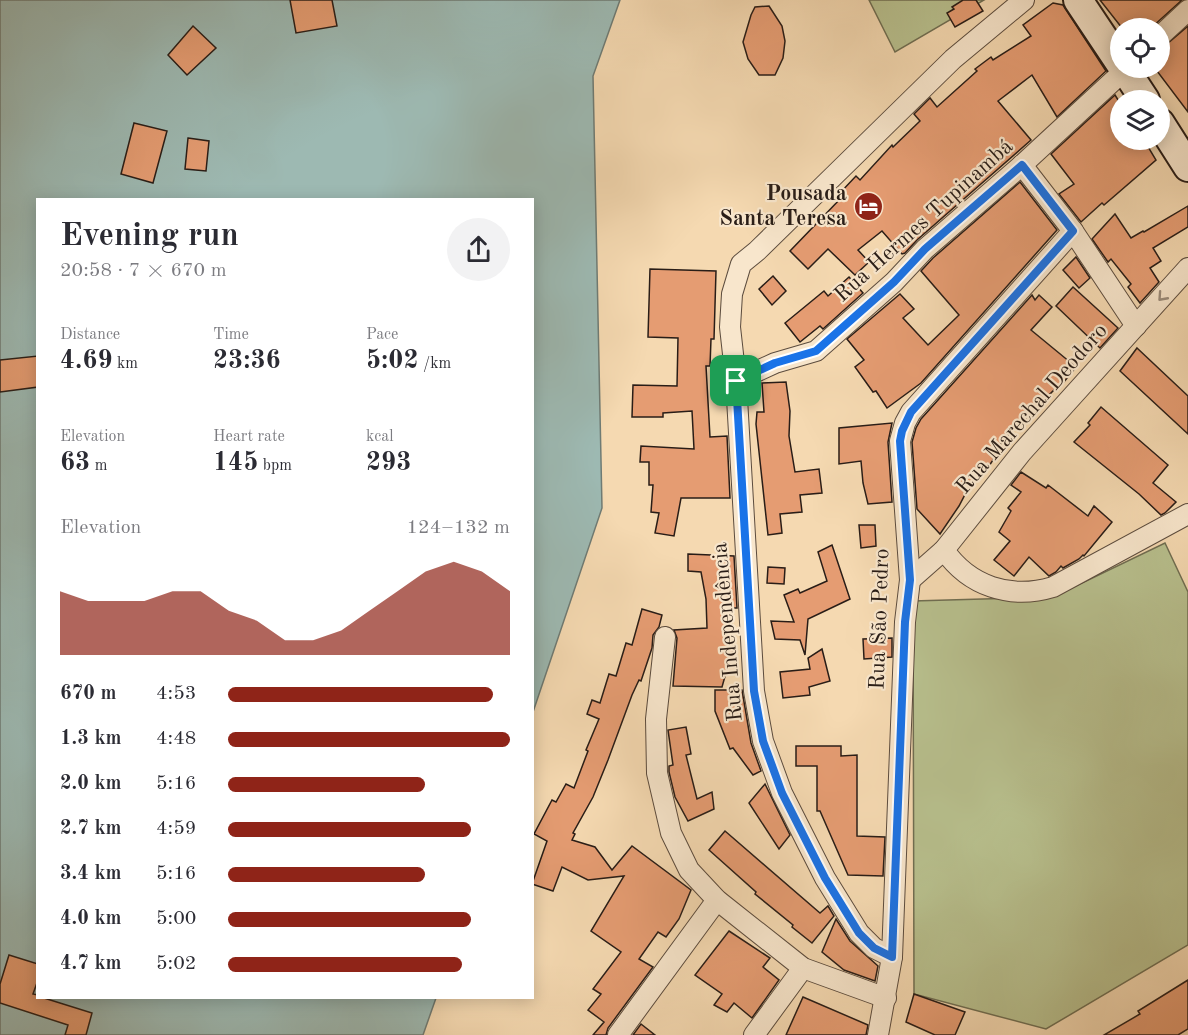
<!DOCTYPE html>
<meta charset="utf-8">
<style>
body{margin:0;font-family:"Old Standard TT",serif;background:#f2f2f3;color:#2b2b33;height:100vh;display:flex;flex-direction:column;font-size:22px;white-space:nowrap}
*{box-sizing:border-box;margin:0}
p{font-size:20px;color:#7c7c81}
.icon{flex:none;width:33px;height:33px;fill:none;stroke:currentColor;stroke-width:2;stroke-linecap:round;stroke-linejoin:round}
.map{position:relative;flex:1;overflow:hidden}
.sheet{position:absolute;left:36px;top:198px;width:498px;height:801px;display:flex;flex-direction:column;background:#fff;border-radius:0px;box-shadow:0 3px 15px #0003}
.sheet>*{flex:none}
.tools{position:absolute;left:1110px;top:18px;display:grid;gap:12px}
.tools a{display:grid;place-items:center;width:60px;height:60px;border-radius:50%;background:#fff;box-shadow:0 3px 15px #0003;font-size:30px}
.pin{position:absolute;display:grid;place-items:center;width:51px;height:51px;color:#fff;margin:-26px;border-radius:12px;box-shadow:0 3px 9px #0006}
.round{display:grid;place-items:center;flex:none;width:63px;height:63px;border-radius:32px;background:#f2f2f3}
.summary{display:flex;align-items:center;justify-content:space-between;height:102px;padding:0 24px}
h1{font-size:33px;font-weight:700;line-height:45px}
.metrics{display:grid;grid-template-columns:repeat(3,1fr);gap:9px;height:102px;padding:6px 24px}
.metrics div{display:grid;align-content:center}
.metrics b{font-size:26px;font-weight:700}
.metrics small{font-size:16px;font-weight:400}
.metrics p{font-size:16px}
.chart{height:168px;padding:12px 24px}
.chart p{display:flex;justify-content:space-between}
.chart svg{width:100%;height:108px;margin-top:6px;fill:#8f2418;opacity:.7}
ul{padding:0 24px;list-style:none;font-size:20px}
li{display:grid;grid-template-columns:96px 72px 1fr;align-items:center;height:45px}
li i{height:15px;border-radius:8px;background:#8f2418}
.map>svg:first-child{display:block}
.green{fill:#b8c08e;stroke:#706e52;stroke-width:1.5}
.water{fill:#9db9b2;stroke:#6f7b74;stroke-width:1.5}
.building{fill:#e59c72;stroke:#291d17;stroke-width:1.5}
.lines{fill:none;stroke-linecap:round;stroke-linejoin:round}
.street-casing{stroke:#5c4c3e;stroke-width:22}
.secondary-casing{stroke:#291d17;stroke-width:32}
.street{stroke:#f8e6cc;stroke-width:20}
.secondary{stroke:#f8e6cc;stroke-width:28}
.oneway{stroke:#9b8c7b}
.route-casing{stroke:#fff;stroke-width:12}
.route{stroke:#1a73e8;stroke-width:8}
.labels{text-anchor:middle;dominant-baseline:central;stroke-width:4.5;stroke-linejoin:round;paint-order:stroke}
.poi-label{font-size:22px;font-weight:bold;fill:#291d17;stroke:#f8e6cc;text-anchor:end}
.street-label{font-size:22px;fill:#291d17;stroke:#f8e6cc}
</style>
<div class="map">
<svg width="1188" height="1035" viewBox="0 0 1188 1035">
<rect width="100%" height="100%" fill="#f5d9b1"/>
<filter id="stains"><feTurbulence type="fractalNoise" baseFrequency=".00333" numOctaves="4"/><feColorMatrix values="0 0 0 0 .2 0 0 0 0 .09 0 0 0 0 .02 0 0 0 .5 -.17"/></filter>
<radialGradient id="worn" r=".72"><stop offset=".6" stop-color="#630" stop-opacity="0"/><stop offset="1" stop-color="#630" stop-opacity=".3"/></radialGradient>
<g class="green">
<polygon points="869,0 984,0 895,52"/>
<polygon points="1165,543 1188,592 1188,945 1046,1029 914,994 913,601 1053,597"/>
</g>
<polygon class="water" points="0,0 620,0 593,76 602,508 533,712 532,200 38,200 38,998 436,998 423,1035 0,1035"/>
<g class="building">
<polygon points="290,0 332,0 337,26 296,33"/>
<polygon points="963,0 976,0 983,11 955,27 947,13 954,9 952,7"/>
<polygon points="1100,0 1182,0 1151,28 1122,28"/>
<polygon points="1053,3 1063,5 1106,71 1057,117 1032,75 998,101 1031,140 917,240 905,253 902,254 882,231 858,250 869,262 855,275 828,249 808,269 790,251 842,197 839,194 856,176 860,180 892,145 893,147 920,121 914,114 930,98 937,107 977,71 975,69 991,57 993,60 1031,36 1023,25"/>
<polygon points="769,6 782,26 785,41 783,58 775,75 759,75 748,59 743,42 751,15 755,7"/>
<polygon points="193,26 216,48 187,75 168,55"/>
<polygon points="1188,26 1188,112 1157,71 1160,69 1160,50"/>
<polygon points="1115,95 1120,103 1120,140 1144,140 1156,160 1104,205 1102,203 1081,222 1059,194 1074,184 1051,154"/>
<polygon points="134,123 167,131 153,183 121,174"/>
<polygon points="188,138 209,141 206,171 185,169"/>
<polygon points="1020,182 1057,230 921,383 887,408 876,391 873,392 855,367 864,360 847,339 900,294 914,309 903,318 928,345 959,315 921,271 933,258"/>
<polygon points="1188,206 1188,227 1153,248 1161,261 1150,268 1159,282 1140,303 1128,287 1131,284 1111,259 1108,262 1092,239 1115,214 1131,238 1143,231 1144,232"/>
<polygon points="1076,257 1090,278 1079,288 1063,270"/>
<polygon points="650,269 716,271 714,339 711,339 710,366 706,366 710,437 727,436 730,498 681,498 674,536 655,533 659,513 651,512 653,485 649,485 649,462 640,462 641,446 694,449 692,411 663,413 663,417 632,417 633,385 677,386 678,338 648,337"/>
<polygon points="773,276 786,291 772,305 759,289"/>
<polygon points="849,277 863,293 823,329 820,326 800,342 785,323 824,291 828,296"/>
<polygon points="1073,287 1118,328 1100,348 1056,306"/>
<polygon points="1032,295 1035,300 1039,295 1052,307 1031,330 1076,367 1059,388 1057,387 1023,421 1021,419 999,446 1001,448 989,466 970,485 959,506 940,534 917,509 912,442 916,428 921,419"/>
<polygon points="1137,348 1188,396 1188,434 1120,371"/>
<polygon points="38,356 38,387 0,392 0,360"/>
<polygon points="786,382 790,411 789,436 795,472 819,469 822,493 800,495 802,512 780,514 782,533 768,535 756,424 757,412 764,412 762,383"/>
<polygon points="1101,407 1168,465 1153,483 1176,502 1165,513 1161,515 1139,494 1074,442 1090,425 1088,423"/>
<polygon points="892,423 888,442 892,502 868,504 863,483 861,461 839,464 839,428"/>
<polygon points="1021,472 1046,488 1048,485 1088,516 1094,506 1112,522 1084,556 1083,555 1079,559 1063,568 1061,566 1056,572 1049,576 1029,557 1014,576 994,560 1010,541 999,532 1011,511 1008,508 1021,492 1011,485"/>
<polygon points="859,525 875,525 876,546 861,548"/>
<polygon points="832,545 850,599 808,619 805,655 800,640 775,639 771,621 794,622 784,595 798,589 800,593 827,581 818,552"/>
<polygon points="688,554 734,556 737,608 731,608 733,655 731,655 722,687 673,686 677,638 674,630 707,628 706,599 701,572 688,571"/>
<polygon points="768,567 785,568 784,584 767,583"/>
<polygon points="642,609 662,615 659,627 653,635 652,648 641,681 639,680 632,695 608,760 593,797 573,833 575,834 572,840 595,847 612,870 632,846 691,890 679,919 666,937 658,932 639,959 653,967 608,1028 606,1035 593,1035 604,1022 588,1010 601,994 593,989 621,952 591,931 624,876 588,880 562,867 553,891 532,884 547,841 534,834 552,800 556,802 566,784 574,788 588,751 586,750 599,719 587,714 592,700 600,703 609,674 616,676 626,643 632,645"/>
<polygon points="892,638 892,657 864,659 863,639"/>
<polygon points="822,649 830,681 809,687 810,695 783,698 780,672 810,669 808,658"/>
<polygon points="715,690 742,690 751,743 761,771 753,775 733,748 730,749 715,711"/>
<polygon points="686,727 691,754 686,755 697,799 712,792 714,809 688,821 675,797 669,772 669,766 673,765 668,730"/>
<polygon points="796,746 841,746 841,756 857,755 857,836 885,837 883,876 848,875 820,811 817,811 817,766 796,766"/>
<polygon points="765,784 790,835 779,849 749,803"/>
<polygon points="725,831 820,913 828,906 834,916 812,943 792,927 793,925 755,894 756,892 709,850"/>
<polygon points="836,919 850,941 878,966 875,981 844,970 822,952"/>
<polygon points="729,931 770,958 763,967 779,980 752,1018 734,1003 727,1012 714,1005 722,994 695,975"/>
<polygon points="9,955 38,964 38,980 33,994 38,995 38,998 44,998 92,1013 86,1035 65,1035 68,1025 0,1003 0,984"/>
<polygon points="1188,980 1188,1029 1178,1035 1104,1035 1140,1014 1138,1011"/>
<polygon points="914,994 965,1012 955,1035 935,1035 906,1022"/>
<polygon points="803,997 868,1025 866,1035 786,1035"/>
<polygon points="641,1024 655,1035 633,1035"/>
</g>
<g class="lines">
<defs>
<g id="street">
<polyline points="1160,36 1188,10"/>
<polyline points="1022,165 1073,231 1136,326"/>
<polyline points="736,381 775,363 816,351 894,282 925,249 1022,165 1127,68"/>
<path d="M944,550c25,36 66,50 109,37l135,-73"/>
<polyline points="910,580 944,550 1022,452 1188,268"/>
<polyline points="665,637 656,719 657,773 671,833 689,870 717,900 803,968 886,998"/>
<polyline points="892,957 874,948 859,933 825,878 782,793 763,741 754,691 736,381 730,327 732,294 741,264 757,251 953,59 1024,0"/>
<polyline points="618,1035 717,900"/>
<polyline points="754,1035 803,968"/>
<polyline points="878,1035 892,957 905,622 910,580 900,441 905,423 911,412 1073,231"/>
</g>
<g id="secondary">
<polyline points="1078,0 1120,63"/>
<polyline points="1124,68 1145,100"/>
<polyline points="1160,123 1188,167"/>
</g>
</defs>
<use href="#street" class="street-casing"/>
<use href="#secondary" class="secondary-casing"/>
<use href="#street" class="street"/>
<use href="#secondary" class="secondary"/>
</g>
<defs><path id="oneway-chevron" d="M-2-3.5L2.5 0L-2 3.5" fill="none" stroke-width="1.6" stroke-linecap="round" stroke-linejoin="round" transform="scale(1.5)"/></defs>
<use class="oneway" href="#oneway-chevron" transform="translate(1162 297) rotate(132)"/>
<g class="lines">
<defs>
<polygon id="route" points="1022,165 1073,231 911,412 902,431 900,441 910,580 905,622 892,957 874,948 859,933 825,878 782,793 763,741 754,691 736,381 775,363 816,351 894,282 925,249"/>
</defs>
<use href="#route" class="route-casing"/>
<use href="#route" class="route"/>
</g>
<defs>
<symbol id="hotel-disc" viewBox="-11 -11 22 22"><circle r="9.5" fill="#8f2418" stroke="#f8e6cc"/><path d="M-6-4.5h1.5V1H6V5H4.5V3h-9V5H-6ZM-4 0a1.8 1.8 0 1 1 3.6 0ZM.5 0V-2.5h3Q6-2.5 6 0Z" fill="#fff"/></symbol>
</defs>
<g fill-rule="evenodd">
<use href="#hotel-disc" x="852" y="190" width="33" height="33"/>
</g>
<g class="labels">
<g class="poi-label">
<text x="847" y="194">Pousada<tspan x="847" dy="25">Santa Teresa</tspan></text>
</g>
<g class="street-label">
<text transform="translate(924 221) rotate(-42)">Rua Hermes Tupinambá</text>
<text transform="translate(1032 409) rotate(-49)">Rua Marechal Deodoro</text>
<text transform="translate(880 619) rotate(-88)">Rua São Pedro</text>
<text transform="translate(728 632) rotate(-95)">Rua Independência</text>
</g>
</g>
<rect width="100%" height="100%" filter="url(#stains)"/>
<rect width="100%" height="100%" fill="url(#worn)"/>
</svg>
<div class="tools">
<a><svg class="icon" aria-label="locate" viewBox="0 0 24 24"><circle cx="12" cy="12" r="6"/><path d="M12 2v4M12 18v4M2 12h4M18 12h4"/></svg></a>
<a><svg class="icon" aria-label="layers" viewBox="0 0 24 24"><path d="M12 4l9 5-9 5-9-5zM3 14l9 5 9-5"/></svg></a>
</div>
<div class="pin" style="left:736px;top:381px;background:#1e9e55"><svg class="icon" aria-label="arrive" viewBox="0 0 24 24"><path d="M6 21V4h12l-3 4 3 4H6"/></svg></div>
<section class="sheet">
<div class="summary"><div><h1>Evening run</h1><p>20:58 · 7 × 670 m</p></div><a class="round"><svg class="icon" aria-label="share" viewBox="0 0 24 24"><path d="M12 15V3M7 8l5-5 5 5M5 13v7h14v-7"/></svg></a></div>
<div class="metrics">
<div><p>Distance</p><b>4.69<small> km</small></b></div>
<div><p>Time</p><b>23:36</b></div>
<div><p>Pace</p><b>5:02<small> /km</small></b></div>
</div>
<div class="metrics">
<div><p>Elevation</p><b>63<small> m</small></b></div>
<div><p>Heart rate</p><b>145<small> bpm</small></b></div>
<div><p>kcal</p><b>293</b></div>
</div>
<div class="chart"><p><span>Elevation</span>124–132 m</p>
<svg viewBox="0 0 160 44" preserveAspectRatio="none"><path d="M0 44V18L10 22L20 22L30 22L40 18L50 18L60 26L70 30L80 38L90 38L100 34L110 26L120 18L130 10L140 6L150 10L160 18V44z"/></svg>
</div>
<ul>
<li><b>670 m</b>4:53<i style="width:94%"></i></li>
<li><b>1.3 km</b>4:48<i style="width:100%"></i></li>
<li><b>2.0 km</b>5:16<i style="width:70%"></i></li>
<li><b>2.7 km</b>4:59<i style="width:86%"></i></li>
<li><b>3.4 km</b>5:16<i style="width:70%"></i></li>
<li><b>4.0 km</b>5:00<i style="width:86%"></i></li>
<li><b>4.7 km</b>5:02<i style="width:83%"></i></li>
</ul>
</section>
</div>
